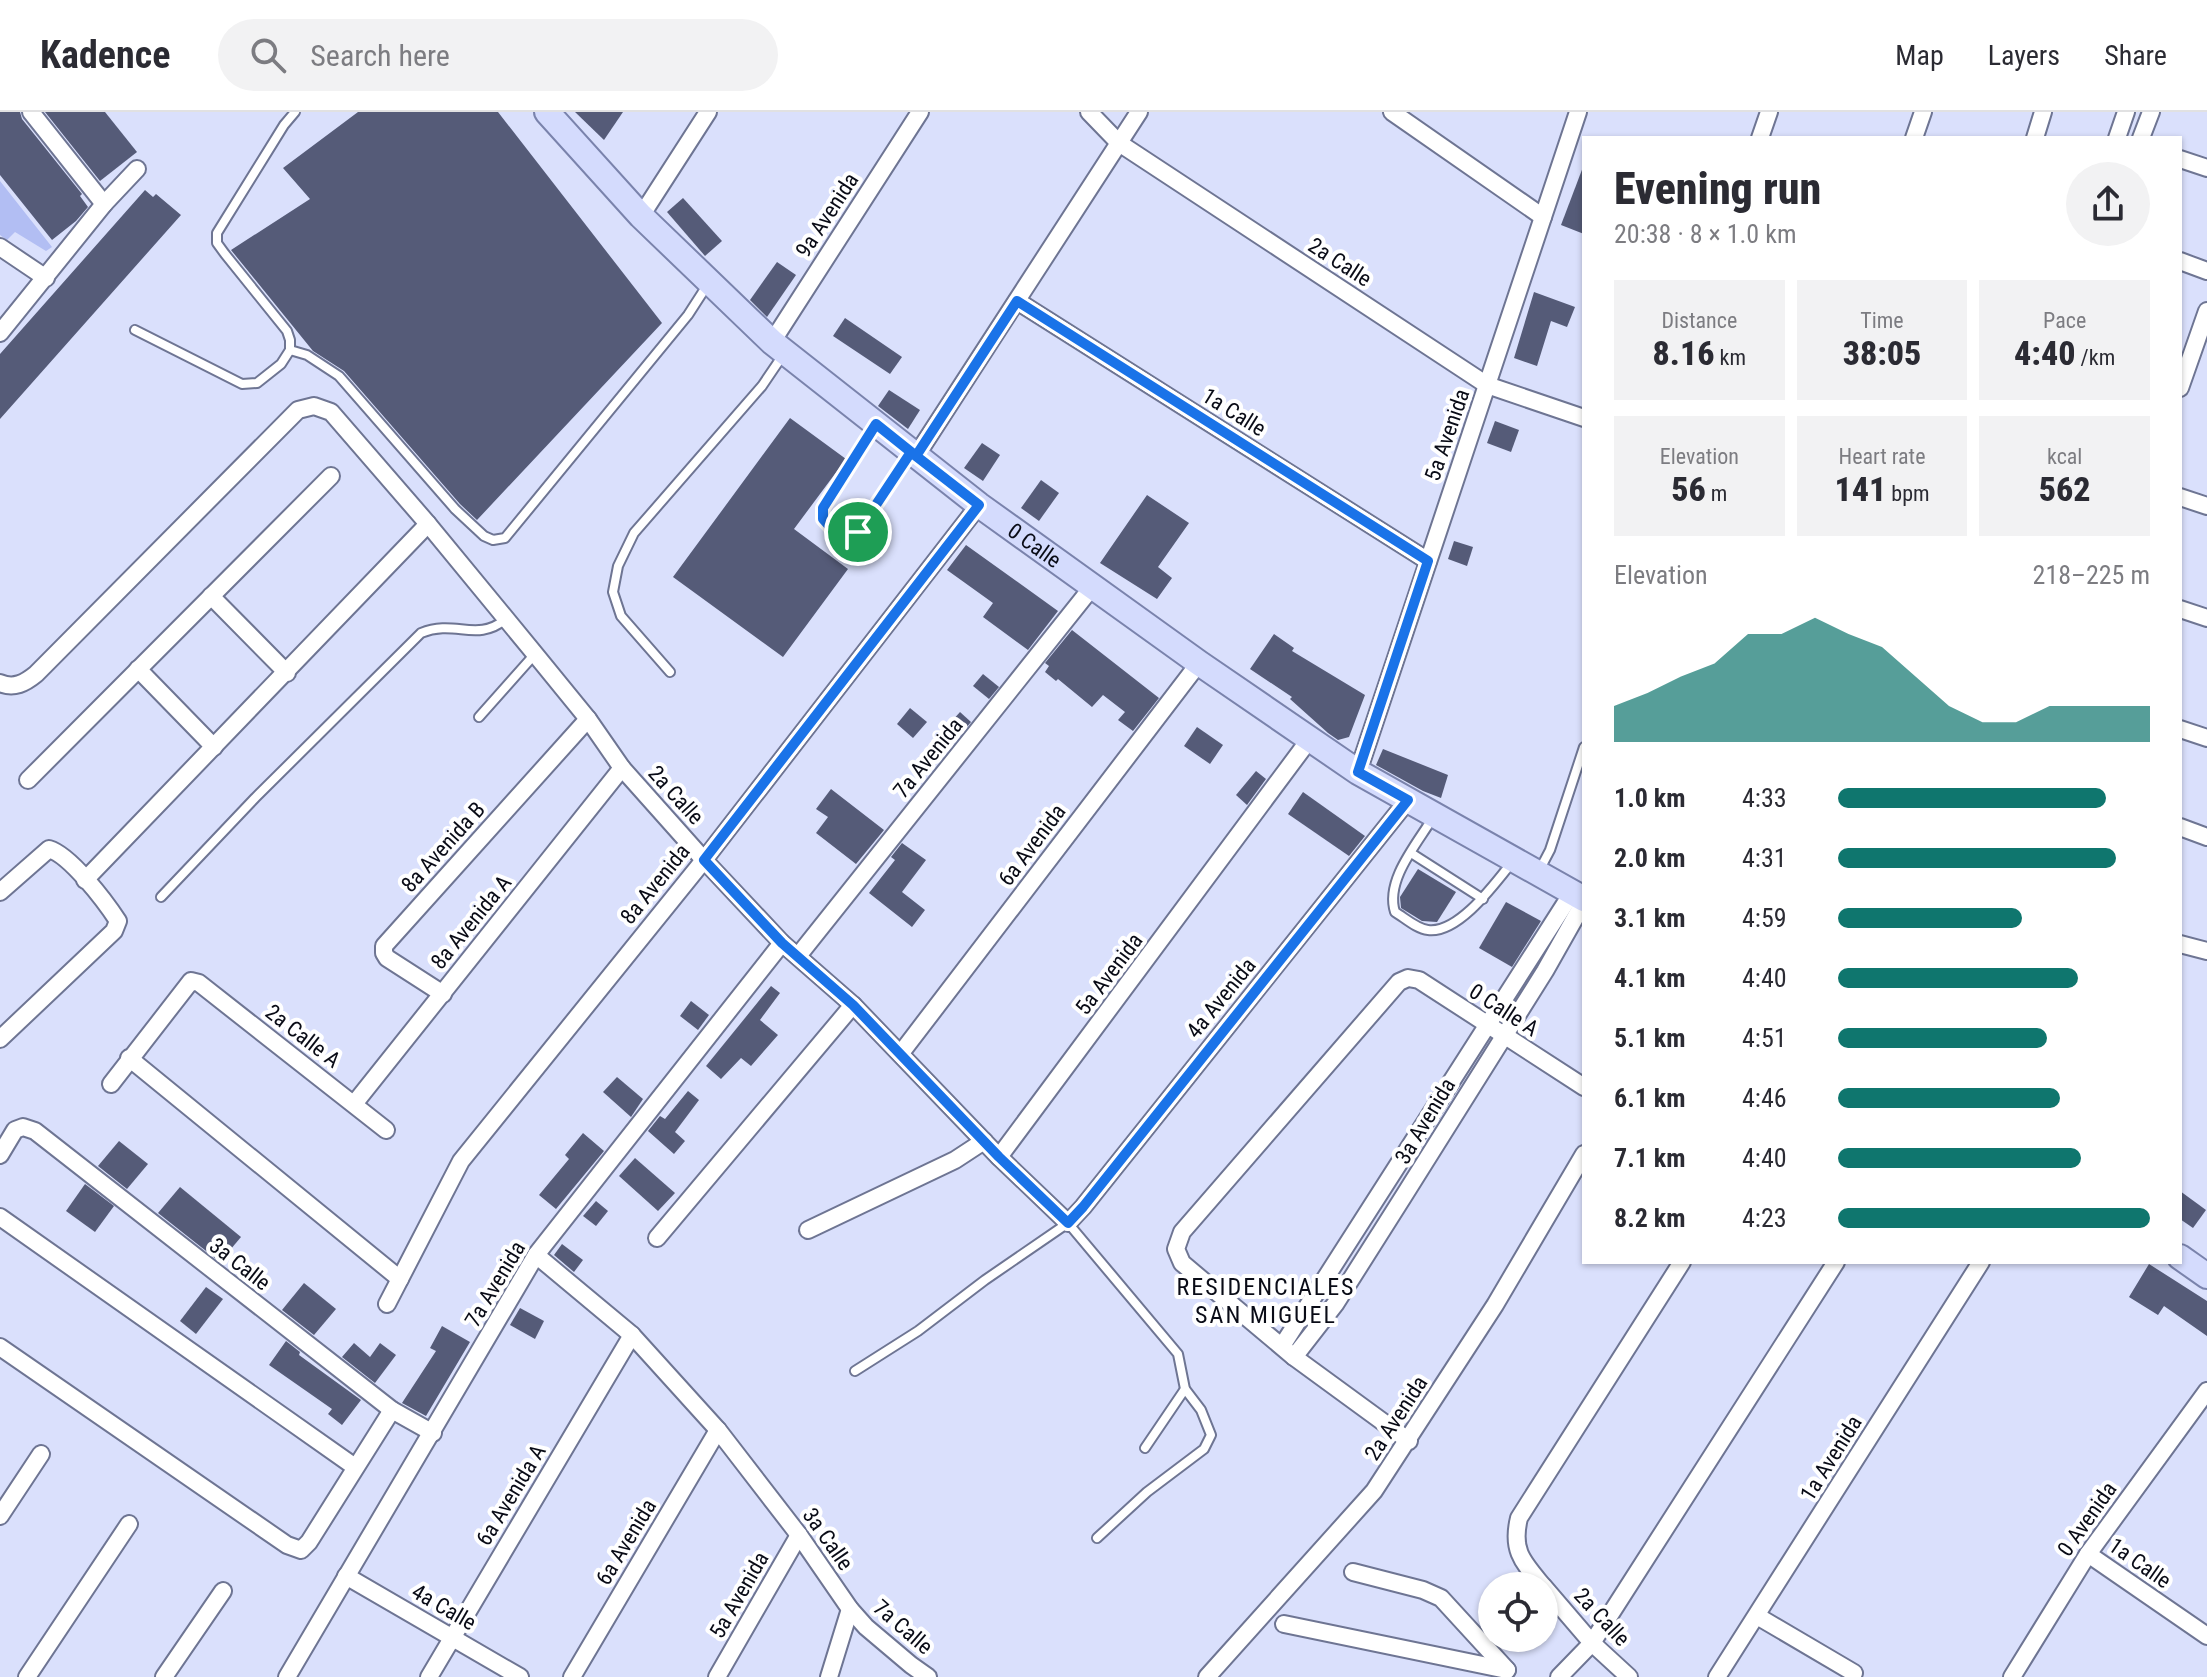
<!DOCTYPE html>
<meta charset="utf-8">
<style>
body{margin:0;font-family:"Roboto Condensed",sans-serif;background:#f2f2f3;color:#2b2b33;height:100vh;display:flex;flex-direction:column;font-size:30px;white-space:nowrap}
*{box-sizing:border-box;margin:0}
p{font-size:26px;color:#7c7c81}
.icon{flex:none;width:44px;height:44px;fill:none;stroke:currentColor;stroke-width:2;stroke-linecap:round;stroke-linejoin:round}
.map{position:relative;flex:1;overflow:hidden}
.drawer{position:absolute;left:1582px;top:24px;width:600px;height:1128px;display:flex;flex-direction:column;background:#fff;border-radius:0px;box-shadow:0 2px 6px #0004}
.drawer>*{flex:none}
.buttons{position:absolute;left:1478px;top:1460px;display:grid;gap:16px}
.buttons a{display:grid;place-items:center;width:80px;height:80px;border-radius:50%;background:#fff;box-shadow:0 2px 6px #0004;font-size:40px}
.pin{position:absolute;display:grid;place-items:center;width:68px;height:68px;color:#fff;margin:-34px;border:4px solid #fff;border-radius:50%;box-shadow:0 2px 8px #0007}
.round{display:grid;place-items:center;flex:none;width:84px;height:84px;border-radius:42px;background:#f2f2f3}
.headline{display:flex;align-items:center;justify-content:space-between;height:136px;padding:0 32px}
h1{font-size:44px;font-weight:800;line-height:60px}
.figures{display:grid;grid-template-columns:repeat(3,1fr);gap:12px;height:136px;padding:8px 32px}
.figures div{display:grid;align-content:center;border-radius:0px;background:#f2f2f3;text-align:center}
.figures b{font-size:34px;font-weight:800}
.figures small{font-size:22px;font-weight:400}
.figures p{font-size:22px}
.chart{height:224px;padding:16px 32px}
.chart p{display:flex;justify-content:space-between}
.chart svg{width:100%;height:144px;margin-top:8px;fill:#0f766e;opacity:.7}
ul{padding:0 32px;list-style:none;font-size:26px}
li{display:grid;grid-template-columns:128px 96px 1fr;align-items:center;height:60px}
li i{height:20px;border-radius:10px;background:#0f766e}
header{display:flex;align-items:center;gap:48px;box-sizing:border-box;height:112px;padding:0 40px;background:#fff;border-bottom:2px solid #e1e1e2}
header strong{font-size:38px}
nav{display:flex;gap:44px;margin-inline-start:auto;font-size:28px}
.search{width:560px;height:72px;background:#f2f2f3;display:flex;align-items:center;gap:20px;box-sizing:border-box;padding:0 28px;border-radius:44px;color:#7c7c81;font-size:30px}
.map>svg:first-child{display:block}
.green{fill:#b2bef3}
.building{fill:#555b78}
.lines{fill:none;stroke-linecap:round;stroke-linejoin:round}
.service-casing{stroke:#6e7593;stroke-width:12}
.minor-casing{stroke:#6e7593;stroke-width:20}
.primary-casing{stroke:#7a83ac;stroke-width:28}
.service{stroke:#fff;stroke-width:8}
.minor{stroke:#fff;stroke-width:16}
.primary{stroke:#d4dbfd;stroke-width:24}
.route-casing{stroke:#fff;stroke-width:16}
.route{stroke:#1a73e8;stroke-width:10}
.labels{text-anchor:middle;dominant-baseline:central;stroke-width:8;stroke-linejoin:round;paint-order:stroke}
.street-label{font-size:22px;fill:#090b16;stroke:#fff}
.neighbourhood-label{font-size:24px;letter-spacing:2px;fill:#090b16;stroke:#fff}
</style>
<header>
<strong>Kadence</strong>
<div class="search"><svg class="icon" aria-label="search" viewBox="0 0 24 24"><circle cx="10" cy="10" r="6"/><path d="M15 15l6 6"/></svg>Search here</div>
<nav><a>Map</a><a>Layers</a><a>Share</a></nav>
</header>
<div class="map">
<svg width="2207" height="1565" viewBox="0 0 2207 1565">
<rect width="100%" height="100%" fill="#dae0fc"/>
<polygon class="green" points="0,69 52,135 46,139 15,120 7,128 0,123"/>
<g class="building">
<polygon points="0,0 20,0 22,7 82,82 80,84 88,95 76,109 52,128 0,63"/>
<polygon points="45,0 105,0 137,40 100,69"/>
<polygon points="358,0 498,0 662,211 477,408 460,392 344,259 313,239 231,138 310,87 283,56"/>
<polygon points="575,0 623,0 604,28"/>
<polygon points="1583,55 1584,56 1584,122 1561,113"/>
<polygon points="145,78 153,85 156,82 181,103 0,307 0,242"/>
<polygon points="683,86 722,129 705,144 667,100"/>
<polygon points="777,150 796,163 767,205 750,188"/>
<polygon points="1534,180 1575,195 1567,215 1551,209 1537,254 1514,246"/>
<polygon points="845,206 902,245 890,262 833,224"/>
<polygon points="889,278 920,298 908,317 878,294"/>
<polygon points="790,306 846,347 794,417 848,457 783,545 673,465"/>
<polygon points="1495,309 1519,318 1511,340 1487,331"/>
<polygon points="982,331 1000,343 983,369 964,356"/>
<polygon points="1041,368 1059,381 1039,409 1021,396"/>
<polygon points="1147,383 1189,411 1158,455 1172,466 1157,487 1100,451"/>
<polygon points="1454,429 1473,435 1467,454 1448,447"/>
<polygon points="966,433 1058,499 1028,538 983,505 993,491 947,458"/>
<polygon points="1072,518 1159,586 1133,619 1118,608 1125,600 1103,583 1092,595 1058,567 1056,569 1045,560 1049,554 1045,551"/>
<polygon points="1274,522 1294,536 1292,539 1365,583 1349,625 1338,628 1328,621 1290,587 1292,585 1250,557"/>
<polygon points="983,562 999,575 989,587 973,574"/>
<polygon points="910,596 927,610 913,626 897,612"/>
<polygon points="960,600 971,610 956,628 944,618"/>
<polygon points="1197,615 1223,633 1210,652 1184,634"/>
<polygon points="1383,637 1448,663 1441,686 1423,679 1376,653"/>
<polygon points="1256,659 1266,667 1247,693 1236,683"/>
<polygon points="831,677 884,718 856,752 816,721 828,705 816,697"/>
<polygon points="1303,680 1365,724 1349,744 1288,702"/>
<polygon points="902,731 926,748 902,780 925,798 912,815 869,781 895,748 891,745"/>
<polygon points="1418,757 1456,780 1437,810 1422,809 1401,796 1400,785"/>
<polygon points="1506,790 1541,809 1512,855 1479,836"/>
<polygon points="771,874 780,881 760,908 778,923 751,954 741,946 721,967 706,954"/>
<polygon points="691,889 709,903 698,918 680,904"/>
<polygon points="617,965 643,987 631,1005 603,980"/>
<polygon points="688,979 699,988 675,1020 685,1029 674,1042 648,1019 660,1004 665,1007"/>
<polygon points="583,1021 604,1039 556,1097 539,1083 569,1047 565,1043"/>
<polygon points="119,1029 148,1052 127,1077 98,1054"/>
<polygon points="635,1046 675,1081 658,1099 619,1064"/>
<polygon points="85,1072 114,1094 95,1120 66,1099"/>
<polygon points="180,1075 241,1125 220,1150 158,1101"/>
<polygon points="2180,1079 2206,1098 2193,1116 2180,1107"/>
<polygon points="596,1089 608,1099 596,1114 583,1104"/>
<polygon points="562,1132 583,1148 574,1160 554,1143"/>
<polygon points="2149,1152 2207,1189 2207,1224 2164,1194 2158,1203 2129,1185"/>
<polygon points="304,1171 336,1197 314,1223 282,1198"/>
<polygon points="206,1175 223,1187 196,1222 180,1209"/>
<polygon points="520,1196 544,1209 535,1227 510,1213"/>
<polygon points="442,1214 470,1230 426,1304 402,1291 436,1239 430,1236"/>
<polygon points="286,1229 300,1240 299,1243 361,1288 342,1313 328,1302 332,1297 269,1253"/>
<polygon points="354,1231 370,1245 380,1231 396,1243 375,1271 342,1245"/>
</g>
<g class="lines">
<defs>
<g id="service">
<polyline points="135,218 242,272 257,271 281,252 290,238 290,228 287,219 225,142 217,131 217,121 284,13 295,0"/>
<polyline points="290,238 307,243 339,264 455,397 484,424 493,428 505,426 688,203 708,172"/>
<polyline points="876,313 823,396 823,407 832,417 846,424 858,420 911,341"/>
<polyline points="670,560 621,504 613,480 618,454 634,421 762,274 783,243"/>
<polyline points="479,605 535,542"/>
<path d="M1432,707c-16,26 -47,62 -37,93 10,6 22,17 33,18 31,4 68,-48 85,-69"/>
<polyline points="1411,741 1483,787"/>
<polyline points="1539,759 1550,738 1584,635"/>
<path d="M161,785l94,-99 166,-165c35,-14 55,10 85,-14"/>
<polyline points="855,1259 918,1219 985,1168 1068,1111 1178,1242 1185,1277 1201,1298 1211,1323 1204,1337 1147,1380 1097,1426"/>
<polyline points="1145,1336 1185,1277"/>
</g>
<g id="minor">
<polyline points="31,0 104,92"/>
<polyline points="1089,0 1119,31 1487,273 1584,306"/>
<polyline points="1392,0 1543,105"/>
<polyline points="1760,26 1769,0"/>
<polyline points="1914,26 1923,0"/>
<polyline points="2035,26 2043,0"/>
<polyline points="2117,26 2126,0"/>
<polyline points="2141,26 2151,0"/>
<polyline points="2180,47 2207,56"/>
<polyline points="641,104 708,0"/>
<polyline points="0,135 46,166"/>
<polyline points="2180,149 2207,159"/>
<polyline points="1017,189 1428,449"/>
<polyline points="0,221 104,92 137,57"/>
<polyline points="772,230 920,0"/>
<polyline points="2180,276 2207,199"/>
<polyline points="916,344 1139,0"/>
<polyline points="2180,385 2207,394"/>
<polyline points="211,484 287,561"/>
<polyline points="2180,497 2207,506"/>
<polyline points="138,557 214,635"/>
<path d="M0,571c14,6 25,0 36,-9l262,-264 16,-4 17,6 97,112 107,130 53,65 34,49 82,92 78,83 71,62 146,152 69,66 15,-16 325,-407"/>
<polyline points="2180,617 2207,626"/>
<polyline points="1358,660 1578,0"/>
<polyline points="28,668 331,364"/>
<polyline points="2180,715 2207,725"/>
<polyline points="85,768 428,412"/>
<path d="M0,780l49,-43c21,6 56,52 69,72l-4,10 -114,108"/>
<polyline points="2180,832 2207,839"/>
<polyline points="798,844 1093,474"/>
<polyline points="443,882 387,846 384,841 384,834 588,607"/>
<polyline points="901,941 1199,551"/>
<polyline points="129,946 400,1167"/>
<polyline points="111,972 191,869 199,871 386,1018"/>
<polyline points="354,992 622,656"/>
<polyline points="0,1043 15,1018 23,1015 35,1019 392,1298 433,1321"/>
<polyline points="999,1045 1309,628"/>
<polyline points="0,1105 355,1355"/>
<polyline points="808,1118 955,1048 984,1029"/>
<polyline points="657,1126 853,893"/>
<polyline points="536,1143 632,1223 718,1318 799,1423 850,1497 866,1515 911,1553 928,1565"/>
<polyline points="387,1192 461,1049 704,748 979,393"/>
<polyline points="1282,1234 1572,781"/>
<polyline points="0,1235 287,1433 301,1438 309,1430 392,1298"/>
<polyline points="1294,1245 1336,1191 1405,1082 1545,859 1584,790"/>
<polyline points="1409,1329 1294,1245 1182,1151 1176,1137 1182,1120 1399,870 1408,866 1419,868 1584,975"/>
<polyline points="0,1404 41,1342"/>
<polyline points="2088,1442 2207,1524"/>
<polyline points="1353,1460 1423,1478 1441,1486 1507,1558"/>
<polyline points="346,1464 520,1565"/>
<path d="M1543,1474c-20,-24 -32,-35 -24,-68l163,-256"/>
<polyline points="1544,1475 1592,1531 1629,1565"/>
<polyline points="1757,1504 1854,1561"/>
<polyline points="1284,1512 1507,1558"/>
<polyline points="27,1565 129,1412"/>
<polyline points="164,1565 223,1479"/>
<polyline points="287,1565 536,1143 782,831"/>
<polyline points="429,1565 632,1223"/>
<polyline points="572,1565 718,1318"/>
<polyline points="717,1565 799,1423"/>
<polyline points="829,1565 850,1497"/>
<polyline points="1207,1565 1374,1379 1495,1193 1584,1042"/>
<polyline points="1559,1565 1592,1531 1836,1150"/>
<polyline points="1717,1565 1981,1150"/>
<polyline points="2012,1565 2088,1442 2207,1279"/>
</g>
<g id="primary">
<path id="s1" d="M547,0l94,104 131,126 207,163 220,158 159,109 226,127"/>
<polyline points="2180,1145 2207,1164"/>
</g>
</defs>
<use href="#service" class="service-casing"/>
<use href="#minor" class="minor-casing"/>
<use href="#primary" class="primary-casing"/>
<use href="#service" class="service"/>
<use href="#minor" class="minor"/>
<use href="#primary" class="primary"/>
</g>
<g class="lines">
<defs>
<polyline id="route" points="858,420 911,340 916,344 979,393 704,748 782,831 853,893 999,1045 1068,1111 1083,1095 1408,688 1358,660 1428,449 1017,189 916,344 876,312 823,396 823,407 832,417 846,424 858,420"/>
</defs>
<use href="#route" class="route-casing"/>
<use href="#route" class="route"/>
</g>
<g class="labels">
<g class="street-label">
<text transform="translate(827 103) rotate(-57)">9a Avenida</text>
<text transform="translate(1340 150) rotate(33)">2a Calle</text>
<text transform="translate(1234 300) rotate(32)">1a Calle</text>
<text transform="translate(1447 323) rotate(-71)">5a Avenida</text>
<text stroke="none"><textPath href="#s1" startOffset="654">0 Calle</textPath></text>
<text transform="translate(928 646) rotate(-51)">7a Avenida</text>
<text transform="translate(676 683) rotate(48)">2a Calle</text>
<text transform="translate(1032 733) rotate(-53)">6a Avenida</text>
<text transform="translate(443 735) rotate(-48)">8a Avenida B</text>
<text transform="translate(655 772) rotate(-51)">8a Avenida</text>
<text transform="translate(471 810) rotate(-51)">8a Avenida A</text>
<text transform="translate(1109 862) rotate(-53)">5a Avenida</text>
<text transform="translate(1221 886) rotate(-51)">4a Avenida</text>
<text transform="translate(1504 898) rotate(33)">0 Calle A</text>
<text transform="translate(303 924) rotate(38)">2a Calle A</text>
<text transform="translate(1425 1009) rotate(-59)">3a Avenida</text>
<text transform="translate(240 1152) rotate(38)">3a Calle</text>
<text transform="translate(495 1172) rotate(-59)">7a Avenida</text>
<text transform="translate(1396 1306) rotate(-57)">2a Avenida</text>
<text transform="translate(1831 1346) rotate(-58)">1a Avenida</text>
<text transform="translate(511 1383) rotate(-59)">6a Avenida A</text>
<text transform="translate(2087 1407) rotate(-55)">0 Avenida</text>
<text transform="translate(828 1427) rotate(55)">3a Calle</text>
<text transform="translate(626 1430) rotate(-59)">6a Avenida</text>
<text transform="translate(2140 1451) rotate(35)">1a Calle</text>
<text transform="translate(739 1483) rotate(-60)">5a Avenida</text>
<text transform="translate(444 1495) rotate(30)">4a Calle</text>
<text transform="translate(1602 1505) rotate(47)">2a Calle</text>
<text transform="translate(903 1515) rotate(41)">7a Calle</text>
</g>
<g class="neighbourhood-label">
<text x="1266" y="1175">RESIDENCIALES<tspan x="1266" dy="28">SAN MIGUEL</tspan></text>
</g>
</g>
</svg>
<div class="buttons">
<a><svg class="icon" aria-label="locate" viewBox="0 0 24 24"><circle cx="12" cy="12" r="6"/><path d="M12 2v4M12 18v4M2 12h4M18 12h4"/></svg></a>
</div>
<div class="pin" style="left:858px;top:420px;background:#1e9e55"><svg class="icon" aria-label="arrive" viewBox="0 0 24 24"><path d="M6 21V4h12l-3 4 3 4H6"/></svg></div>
<section class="drawer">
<div class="headline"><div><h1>Evening run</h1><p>20:38 · 8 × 1.0 km</p></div><a class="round"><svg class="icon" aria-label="share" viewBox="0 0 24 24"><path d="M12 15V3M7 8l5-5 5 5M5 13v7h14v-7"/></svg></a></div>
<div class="figures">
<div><p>Distance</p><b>8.16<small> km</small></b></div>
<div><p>Time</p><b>38:05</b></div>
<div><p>Pace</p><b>4:40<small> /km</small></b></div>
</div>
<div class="figures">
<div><p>Elevation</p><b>56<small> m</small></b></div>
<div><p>Heart rate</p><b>141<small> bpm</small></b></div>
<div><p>kcal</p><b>562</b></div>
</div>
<div class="chart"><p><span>Elevation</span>218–225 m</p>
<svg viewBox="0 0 160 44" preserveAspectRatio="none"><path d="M0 44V33L10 29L20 24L30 20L40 11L50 11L60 6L70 11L80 15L90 24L100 33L110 38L120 38L130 33L140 33L150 33L160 33V44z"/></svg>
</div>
<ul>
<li><b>1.0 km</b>4:33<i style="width:86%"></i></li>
<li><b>2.0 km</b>4:31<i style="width:89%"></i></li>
<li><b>3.1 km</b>4:59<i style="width:59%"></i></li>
<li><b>4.1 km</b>4:40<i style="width:77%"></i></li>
<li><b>5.1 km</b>4:51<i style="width:67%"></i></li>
<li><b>6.1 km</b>4:46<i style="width:71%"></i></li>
<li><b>7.1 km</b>4:40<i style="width:78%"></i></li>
<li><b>8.2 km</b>4:23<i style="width:100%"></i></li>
</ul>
</section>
</div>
